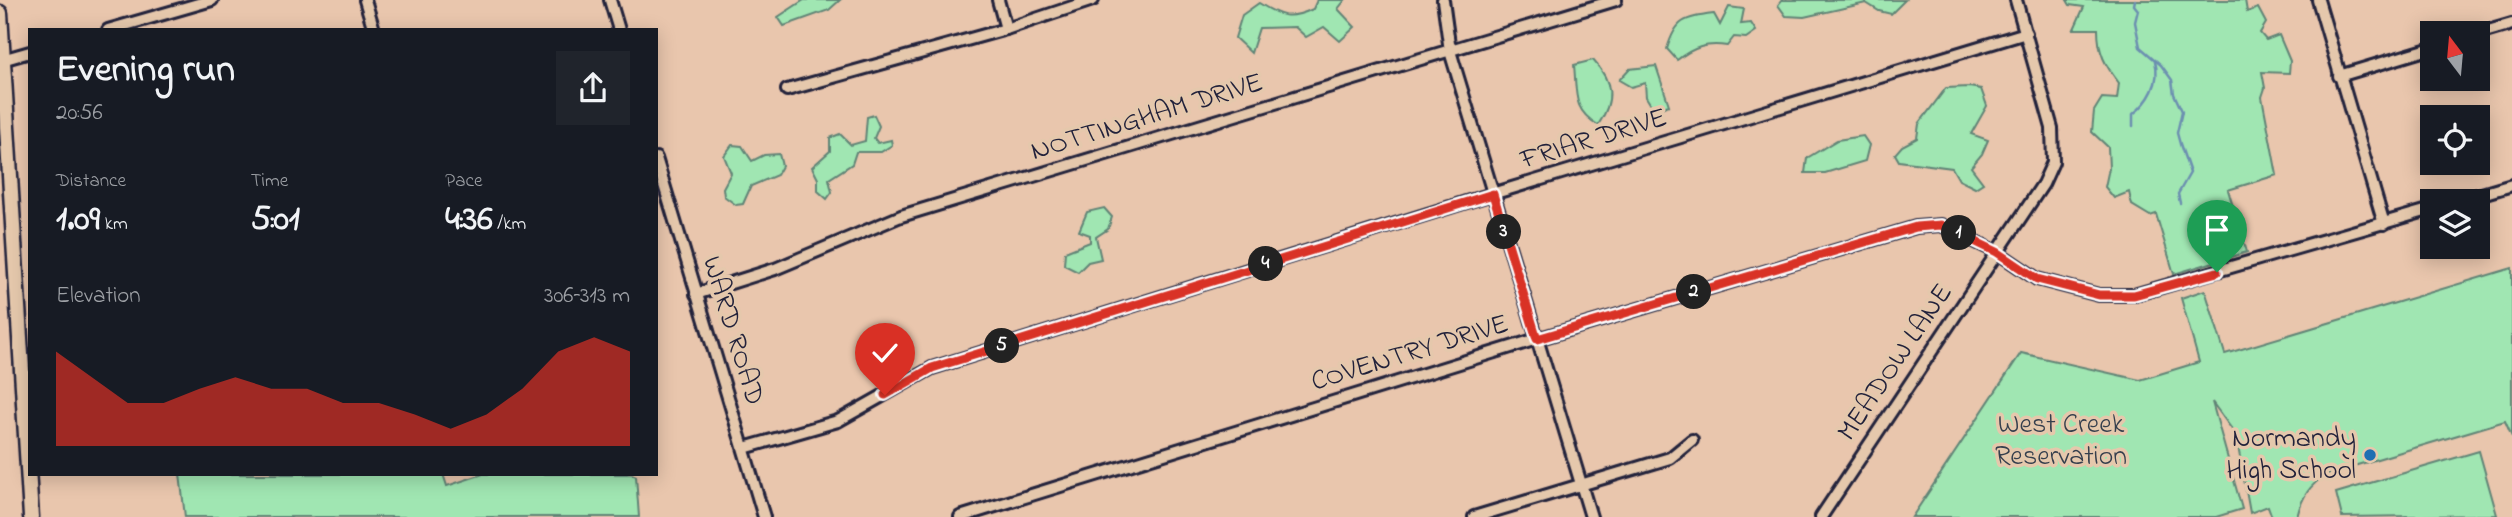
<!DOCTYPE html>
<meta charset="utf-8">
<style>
body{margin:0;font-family:"Indie Flower",sans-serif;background:#20242c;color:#f1f3f6;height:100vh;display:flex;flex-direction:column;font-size:26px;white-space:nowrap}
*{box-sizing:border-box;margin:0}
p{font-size:23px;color:#9ea1a6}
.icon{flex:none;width:38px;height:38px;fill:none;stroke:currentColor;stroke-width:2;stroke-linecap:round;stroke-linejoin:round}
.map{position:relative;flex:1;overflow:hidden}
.sheet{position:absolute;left:28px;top:28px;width:630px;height:448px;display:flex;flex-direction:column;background:#171b24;border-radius:0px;box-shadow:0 4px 18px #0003}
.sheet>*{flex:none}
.needle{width:46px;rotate:344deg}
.fabs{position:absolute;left:2420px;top:21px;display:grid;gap:14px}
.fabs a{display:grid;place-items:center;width:70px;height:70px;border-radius:0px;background:#171b24;box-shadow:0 4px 18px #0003;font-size:35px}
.pin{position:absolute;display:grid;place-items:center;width:60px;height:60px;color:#fff;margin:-72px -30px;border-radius:50% 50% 50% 0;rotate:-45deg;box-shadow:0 0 7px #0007}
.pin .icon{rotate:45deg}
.km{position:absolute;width:35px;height:35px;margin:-18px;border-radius:50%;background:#222;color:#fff;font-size:19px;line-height:35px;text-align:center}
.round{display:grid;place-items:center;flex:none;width:74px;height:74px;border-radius:0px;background:#20242c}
.head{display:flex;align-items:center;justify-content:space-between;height:119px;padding:0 28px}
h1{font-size:38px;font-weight:700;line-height:52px}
.figures{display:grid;grid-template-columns:repeat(3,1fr);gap:10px;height:119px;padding:7px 28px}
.figures div{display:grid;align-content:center}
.figures b{font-size:35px;font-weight:700}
.figures small{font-size:19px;font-weight:400}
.figures p{font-size:19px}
.chart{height:196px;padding:14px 28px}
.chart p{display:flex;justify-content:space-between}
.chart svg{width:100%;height:126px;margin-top:7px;fill:#d93025;opacity:.7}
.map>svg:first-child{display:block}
.green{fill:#a0e6b2;stroke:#618476;stroke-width:2}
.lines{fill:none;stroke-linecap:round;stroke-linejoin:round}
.stream{stroke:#6c90b0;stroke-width:2.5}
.street-casing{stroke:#22223b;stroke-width:16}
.secondary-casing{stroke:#22223b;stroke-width:19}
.street{stroke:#e5c8ac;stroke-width:10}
.secondary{stroke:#e5c8ac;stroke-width:14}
.route-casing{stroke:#fff;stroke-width:14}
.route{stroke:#d93025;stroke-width:9}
.poi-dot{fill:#1f6fb2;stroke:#e5c8ac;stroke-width:2.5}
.labels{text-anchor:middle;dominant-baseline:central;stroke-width:7;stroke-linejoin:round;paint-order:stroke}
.street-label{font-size:28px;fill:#22223b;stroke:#e5c8ac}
.park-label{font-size:28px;fill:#353f4d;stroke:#e5c8ac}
.poi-label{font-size:28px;fill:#22223b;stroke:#e5c8ac;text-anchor:end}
</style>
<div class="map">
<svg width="2512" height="517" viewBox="0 0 2512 517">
<rect width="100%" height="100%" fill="#e9c6ad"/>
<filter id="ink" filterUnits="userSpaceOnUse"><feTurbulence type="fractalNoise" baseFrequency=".0143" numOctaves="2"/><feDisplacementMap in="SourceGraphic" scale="14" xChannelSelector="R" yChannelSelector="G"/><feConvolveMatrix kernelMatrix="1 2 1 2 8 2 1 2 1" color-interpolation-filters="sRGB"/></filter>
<g filter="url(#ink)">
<g class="green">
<polygon points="804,0 840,0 829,10 784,26 778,17"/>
<path d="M1317,0h28l-7,9 17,18 -15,14 -16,-14 -18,10 -11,-10 -36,1 -8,25 -16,-15 7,-23 17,-12c22,14 30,17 54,6z"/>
<polygon points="1782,0 1905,0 1891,14 1879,11 1866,3 1804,17 1786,16 1778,5"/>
<path d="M2067,0h178l2,12 11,-4 8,15 -6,10 6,7 13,-5 11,26 -1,12 -27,-1 3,16 -3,9 15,78 -49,15 19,62 -73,22 -18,-60 -6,2 -18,-11 -3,-13 -15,6 -9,-11 4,-19 -1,-21 -16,-15 2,-21 8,-13 15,1 2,-16c-14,-18 -21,-30 -21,-54h-24l10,-22 -14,-2z"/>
<path d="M1729,7l15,2 -3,15 10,-1 5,8 -10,7 -12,-1 -7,9c-21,-3 -33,1 -50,14l-10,-11c9,-30 17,-31 47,-35l6,11z"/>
<path d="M1593,60c20,22 22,40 5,65 -26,-15 -21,-32 -24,-60z"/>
<polygon points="1656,66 1669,105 1654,110 1646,97 1645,83 1631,87 1619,80 1629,69"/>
<polygon points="1969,87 1981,89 1987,106 1971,134 1988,140 1982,154 1971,167 1983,183 1975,188 1959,180 1952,168 1899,161 1895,154 1902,146 1917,138 1919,124 1946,88"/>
<polygon points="874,115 879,126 874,138 878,143 891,140 892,145 881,152 856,152 852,164 829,179 832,192 827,199 818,191 818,179 812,167 830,151 830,138 840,134 851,145 865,141 867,117"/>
<polygon points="1863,136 1869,145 1865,161 1825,173 1805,173 1807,158 1837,140"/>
<polygon points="732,145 742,146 752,161 764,155 779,154 782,166 777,175 751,186 743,204 736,205 724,196 723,188 731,173 724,156"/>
<polygon points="1104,208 1112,217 1108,229 1096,237 1101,259 1088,262 1078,272 1064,265 1065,252 1090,242 1090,235 1079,231 1087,212"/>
<path d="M2512,268v169l-7,-16 -178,53c-17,11 -25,22 -30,43h-25l-4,-11 -18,7 -14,-78 -24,-33 30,107 -26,8h-304l109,-164 119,27 59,-18 -18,-64 24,-8 20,64z"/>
<polygon points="2479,451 2497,515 2342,517 2336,493"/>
<polygon points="180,474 443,474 447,486 483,474 632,474 636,476 639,517 185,517"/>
</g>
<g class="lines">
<g class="stream">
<polyline points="2135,0 2134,5 2138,10 2135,22 2140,47 2161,65 2172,80 2174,94 2182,111 2177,133 2180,144 2190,173 2178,194 2180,203"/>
<path d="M2133,126v-12c16,-12 28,-32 22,-53"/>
</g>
<defs>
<g id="street">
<polyline points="365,0 374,30"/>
<polyline points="610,0 619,30"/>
<polyline points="998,0 1006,29"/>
<polyline points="1443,0 1450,51 1591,517"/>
<polyline points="2318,0 2384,224"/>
<polyline points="108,30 212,0"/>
<polyline points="2478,34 2512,24"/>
<polyline points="2,60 30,52"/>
<polyline points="2339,76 2432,48"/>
<polyline points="787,90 1006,29 1093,0"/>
<polyline points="656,158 764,517"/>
<polyline points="2458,201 2512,185"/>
<polyline points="696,294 775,269 901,216 1616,0"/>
<polyline points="744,448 838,421 932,368 1492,194 2026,33"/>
<polyline points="960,517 1537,339 1916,227 1941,225 1997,252 2037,279 2099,295 2134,295 2432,209"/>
<polyline points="1474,517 1670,458 1692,440"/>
<polyline points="1821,517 2043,184 2053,162 2052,128 2016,0"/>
</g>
<polyline id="secondary" points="0,13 31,517"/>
</defs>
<use href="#street" class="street-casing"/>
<use href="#secondary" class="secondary-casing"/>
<use href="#street" class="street"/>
<use href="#secondary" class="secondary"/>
</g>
</g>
<g class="lines" filter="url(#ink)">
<defs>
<polyline id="route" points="885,395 932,368 1493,194 1537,339 1916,227 1941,225 1997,252 2037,279 2099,295 2134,295 2217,272"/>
</defs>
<use href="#route" class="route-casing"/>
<use href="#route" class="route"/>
</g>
<circle class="poi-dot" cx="2370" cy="455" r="7"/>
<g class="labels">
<g class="street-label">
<text transform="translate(1147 118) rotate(-17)">NOTTINGHAM DRIVE</text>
<text transform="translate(1594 140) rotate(-17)">FRIAR DRIVE</text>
<text transform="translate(732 331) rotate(73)">WARD ROAD</text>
<text transform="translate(1410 354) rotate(-17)">COVENTRY DRIVE</text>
<text transform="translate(1896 363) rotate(-56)">MEADOW LANE</text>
</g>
<g class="park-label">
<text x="2061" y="425">West Creek<tspan x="2061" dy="32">Reservation</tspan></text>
</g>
<g class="poi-label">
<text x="2356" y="439">Normandy<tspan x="2356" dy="32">High School</tspan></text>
</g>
</g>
</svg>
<div class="fabs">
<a><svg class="needle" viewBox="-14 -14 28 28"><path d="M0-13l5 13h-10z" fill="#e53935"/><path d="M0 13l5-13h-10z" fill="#9ea1a6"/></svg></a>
<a><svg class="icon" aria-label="locate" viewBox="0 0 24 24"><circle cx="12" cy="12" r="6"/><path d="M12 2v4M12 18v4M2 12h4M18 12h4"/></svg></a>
<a><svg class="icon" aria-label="layers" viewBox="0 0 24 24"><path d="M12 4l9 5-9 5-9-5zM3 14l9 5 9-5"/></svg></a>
</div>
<div class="pin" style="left:2217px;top:272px;background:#1e9e55"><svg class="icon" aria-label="arrive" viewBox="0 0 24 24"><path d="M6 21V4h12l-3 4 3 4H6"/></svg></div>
<div class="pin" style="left:885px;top:395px;background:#d93025"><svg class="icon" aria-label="check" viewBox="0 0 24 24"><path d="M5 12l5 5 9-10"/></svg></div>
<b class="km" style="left:1959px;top:233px">1</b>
<b class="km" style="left:1694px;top:292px">2</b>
<b class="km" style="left:1504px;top:232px">3</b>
<b class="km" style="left:1266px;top:264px">4</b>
<b class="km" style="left:1002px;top:346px">5</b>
<section class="sheet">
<div class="head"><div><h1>Evening run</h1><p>20:56</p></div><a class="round"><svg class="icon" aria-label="share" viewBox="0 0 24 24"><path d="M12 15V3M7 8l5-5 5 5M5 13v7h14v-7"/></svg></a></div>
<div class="figures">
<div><p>Distance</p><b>1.09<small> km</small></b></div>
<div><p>Time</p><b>5:01</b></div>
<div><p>Pace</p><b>4:36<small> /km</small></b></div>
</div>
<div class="chart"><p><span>Elevation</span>306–313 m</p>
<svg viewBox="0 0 160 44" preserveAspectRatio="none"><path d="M0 44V11L10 20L20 29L30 29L40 24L50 20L60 24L70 24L80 29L90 29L100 33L110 38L120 33L130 24L140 11L150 6L160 11V44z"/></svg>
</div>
</section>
</div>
